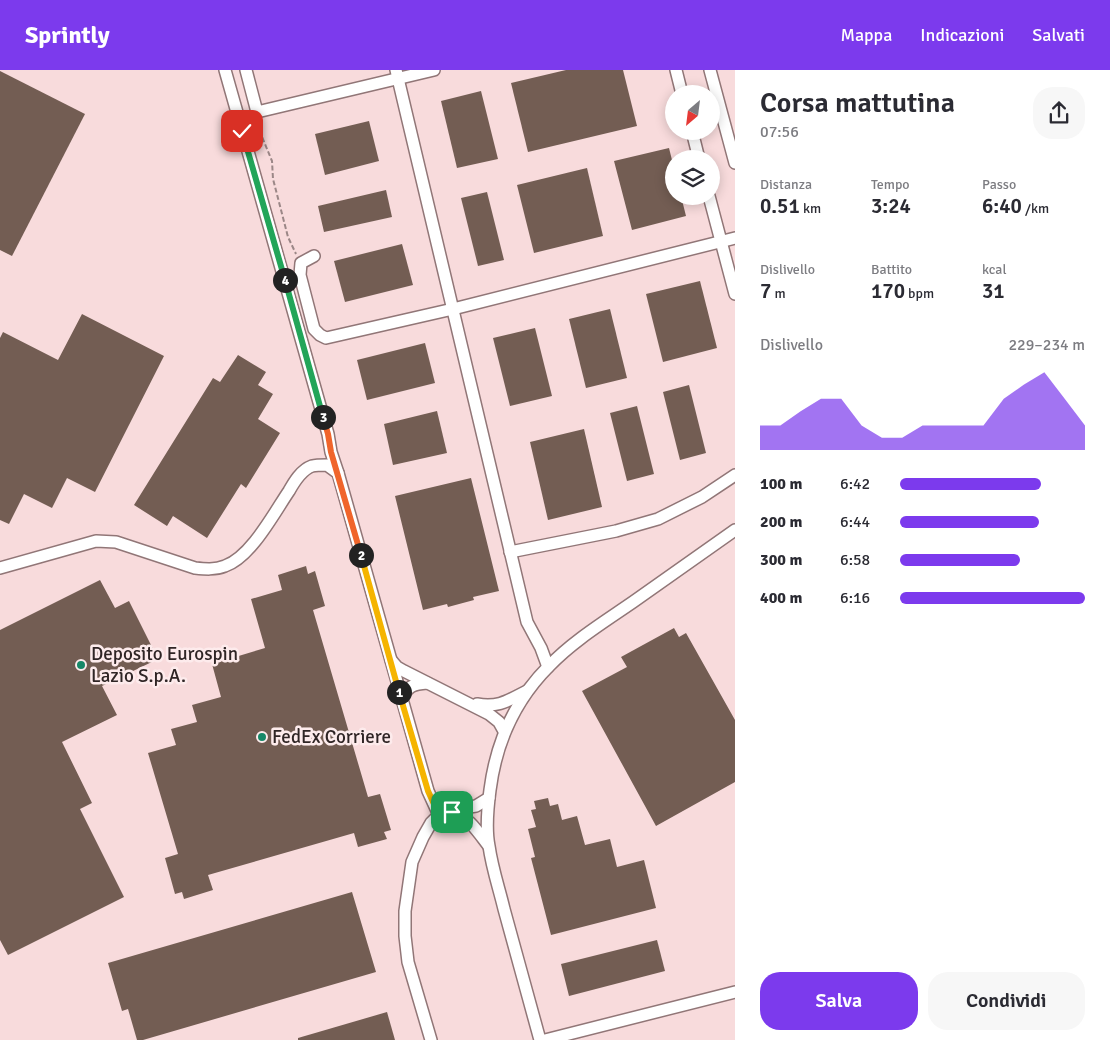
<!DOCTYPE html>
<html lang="it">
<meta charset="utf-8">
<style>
body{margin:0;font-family:Signika,sans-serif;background:#f7f7f7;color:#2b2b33;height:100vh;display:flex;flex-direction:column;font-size:19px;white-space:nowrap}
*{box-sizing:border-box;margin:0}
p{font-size:16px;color:#7c7c81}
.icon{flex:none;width:28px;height:28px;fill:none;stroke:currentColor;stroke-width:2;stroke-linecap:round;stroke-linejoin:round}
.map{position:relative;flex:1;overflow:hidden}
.panel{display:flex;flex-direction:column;background:#fff;width:375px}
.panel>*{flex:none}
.needle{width:32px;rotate:208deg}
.fabs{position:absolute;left:665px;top:15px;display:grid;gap:10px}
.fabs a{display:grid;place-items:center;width:55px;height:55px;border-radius:50%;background:#fff;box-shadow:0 2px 12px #0003;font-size:25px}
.pin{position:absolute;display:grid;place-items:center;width:42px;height:42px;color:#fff;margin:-21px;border-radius:10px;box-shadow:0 2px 8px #0006}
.km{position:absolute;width:25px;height:25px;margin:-12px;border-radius:50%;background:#222;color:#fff;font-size:14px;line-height:25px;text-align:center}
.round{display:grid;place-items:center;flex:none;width:52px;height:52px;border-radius:20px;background:#f7f7f7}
.headline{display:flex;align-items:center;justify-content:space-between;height:85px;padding:0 25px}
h1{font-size:28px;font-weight:600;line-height:38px}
.figures{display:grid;grid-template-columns:repeat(3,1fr);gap:8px;height:85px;padding:5px 25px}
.figures div{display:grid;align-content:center}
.figures b{font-size:21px;font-weight:600}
.figures small{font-size:14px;font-weight:400}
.figures p{font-size:14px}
.chart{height:140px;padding:10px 25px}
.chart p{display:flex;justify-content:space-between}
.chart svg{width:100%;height:90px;margin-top:5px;fill:#7c3aed;opacity:.7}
.action{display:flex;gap:10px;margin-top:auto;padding:10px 25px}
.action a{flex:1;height:58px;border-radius:20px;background:#7c3aed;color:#fff;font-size:20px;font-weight:600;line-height:58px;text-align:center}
.action a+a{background:#f7f7f7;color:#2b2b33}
ul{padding:0 25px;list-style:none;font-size:16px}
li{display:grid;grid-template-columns:80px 60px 1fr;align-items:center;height:38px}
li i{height:12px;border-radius:6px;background:#7c3aed}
header{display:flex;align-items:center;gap:30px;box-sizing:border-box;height:70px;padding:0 25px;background:#7c3aed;color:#fff}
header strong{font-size:24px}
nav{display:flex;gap:28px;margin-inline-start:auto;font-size:18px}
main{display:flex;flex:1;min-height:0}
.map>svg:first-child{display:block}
.building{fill:#735d53}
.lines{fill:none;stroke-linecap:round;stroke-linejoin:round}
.minor-casing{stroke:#917677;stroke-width:14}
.path{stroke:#9b8787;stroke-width:2;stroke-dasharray:5 2.5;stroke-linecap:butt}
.minor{stroke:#fff;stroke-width:11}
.split-1-casing{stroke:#fff;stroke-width:10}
.split-2-casing{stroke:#fff;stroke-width:10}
.split-3-casing{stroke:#fff;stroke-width:10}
.split-4-casing{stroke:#fff;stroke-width:10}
.split-5-casing{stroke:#fff;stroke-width:10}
.split-1{stroke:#f5b400;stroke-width:6}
.split-2{stroke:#f5b400;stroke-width:6}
.split-3{stroke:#f0652b;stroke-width:6}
.split-4{stroke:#22a559;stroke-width:6}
.split-5{stroke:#22a559;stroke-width:6}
.poi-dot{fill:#168868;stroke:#fdebec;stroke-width:2}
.labels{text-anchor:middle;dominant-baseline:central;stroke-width:5;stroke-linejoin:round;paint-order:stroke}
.poi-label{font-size:19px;fill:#2f2525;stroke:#fdebec;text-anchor:start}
</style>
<header>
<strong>Sprintly</strong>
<nav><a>Mappa</a><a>Indicazioni</a><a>Salvati</a></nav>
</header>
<main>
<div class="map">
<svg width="735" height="970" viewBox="0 0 735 970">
<rect width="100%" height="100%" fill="#f8dbdc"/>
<g class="building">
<polygon points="566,0 623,0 637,56 528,82 511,13"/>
<polygon points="0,1 85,44 12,186 0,180"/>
<polygon points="481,21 498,89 457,98 441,31"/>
<polygon points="369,51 379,91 325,105 315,64"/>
<polygon points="669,78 674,98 674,126 681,126 686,146 632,160 614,91"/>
<polygon points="587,98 603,166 534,183 517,115"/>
<polygon points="386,120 392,147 324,162 318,136"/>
<polygon points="487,122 504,190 478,196 461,128"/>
<polygon points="402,174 413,215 345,232 334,191"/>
<polygon points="700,211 717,278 663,292 646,224"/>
<polygon points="610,239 627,308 586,318 569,249"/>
<polygon points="82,244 164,286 95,422 67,408 52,438 24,424 9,454 0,450 0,268 3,262 58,290"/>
<polygon points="535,258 552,326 510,336 493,268"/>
<polygon points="425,273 435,313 367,330 357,290"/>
<polygon points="238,285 266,302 258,315 273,324 258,349 280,363 246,418 241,414 207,468 173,446 167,456 134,435 213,308 220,312"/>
<polygon points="689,315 706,383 680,390 663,322"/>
<polygon points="637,336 654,404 627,411 610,343"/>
<polygon points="437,341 447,383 393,395 384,354"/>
<polygon points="584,359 602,437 548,450 530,372"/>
<polygon points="471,408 499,521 473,527 474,530 448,537 447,534 423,540 395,426"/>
<polygon points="306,496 308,504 315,501 325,536 313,540 368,727 380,724 391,760 384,762 387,769 358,777 354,763 208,805 213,820 184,829 182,822 175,824 165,788 178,784 148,683 176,675 171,659 197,652 192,635 221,627 212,594 265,578 251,529 282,520 278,505"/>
<polygon points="100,510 115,538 129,531 158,589 102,616 117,645 62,672 92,733 80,739 124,827 8,885 0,870 0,560"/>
<polygon points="674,558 679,567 686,563 735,650 735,712 656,756 582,621 627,597 621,587"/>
<polygon points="548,728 550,736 558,734 562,750 577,746 585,775 610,769 617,797 644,790 656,838 551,865 531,788 535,787 528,759 536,757 531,740 536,739 534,731"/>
<polygon points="352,822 376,902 143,970 137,970 128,939 122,941 108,893"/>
<polygon points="657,870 665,901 569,926 561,894"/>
<polygon points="387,942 395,970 298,970 298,968"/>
</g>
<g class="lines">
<defs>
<g id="minor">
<polyline points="225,0 328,364 331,382 338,403"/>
<polyline points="246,0 257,42 434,0"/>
<polyline points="396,0 527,552 541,578 548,597"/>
<polyline points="676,0 682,24"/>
<polyline points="710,0 735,93"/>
<polyline points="692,61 699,89"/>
<polyline points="709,126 735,224"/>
<polyline points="314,186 301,193 300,205 314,259 320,265 326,268 453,239 735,168"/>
<polyline points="510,482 616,461 658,449 702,427 735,405"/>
<path d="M0,498l96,-27 20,1 79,26c10,1 20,2 30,-2 26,-9 49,-53 64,-75 5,-9 12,-21 23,-25 4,-1 10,-1 15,-1l11,8 90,318 11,24"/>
<polyline points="391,590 397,597 404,601 489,644 499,652 504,661"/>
<path d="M401,629c7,-13 12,-15 26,-16"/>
<path d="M477,634c22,4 32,-4 50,-13"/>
<path d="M452,742c16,4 26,20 36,33"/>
<polyline points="431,970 408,892 405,866 405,841 412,792 423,767 431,753 439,745 457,739 476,736 489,728"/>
<path d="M540,970c-12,-44 -24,-87 -36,-131 -5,-21 -12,-41 -15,-63 -3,-15 -1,-41 1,-56 6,-47 25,-90 59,-124 24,-25 55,-44 84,-64 34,-24 68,-48 102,-72"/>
<polyline points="545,970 735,922"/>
</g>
</defs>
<use href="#minor" class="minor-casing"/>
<polyline class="path" points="259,53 260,62 272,91 273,109 288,167 296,184"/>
<use href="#minor" class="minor"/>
</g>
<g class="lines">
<defs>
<polyline id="split-1" points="399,622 428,721 439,745 447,742 452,742"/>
<polyline id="split-2" points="361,485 399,622"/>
<polyline id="split-3" points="323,347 328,364 331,382 361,485"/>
<polyline id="split-4" points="285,210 323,347"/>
<polyline id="split-5" points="242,61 285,210"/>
</defs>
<use href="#split-1" class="split-1-casing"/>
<use href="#split-2" class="split-2-casing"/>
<use href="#split-3" class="split-3-casing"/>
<use href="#split-4" class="split-4-casing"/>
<use href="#split-5" class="split-5-casing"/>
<use href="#split-1" class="split-1"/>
<use href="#split-2" class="split-2"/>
<use href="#split-3" class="split-3"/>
<use href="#split-4" class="split-4"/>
<use href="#split-5" class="split-5"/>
</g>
<g class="poi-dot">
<circle cx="81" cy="595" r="5"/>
<circle cx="262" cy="667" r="5"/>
</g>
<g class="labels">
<g class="poi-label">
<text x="91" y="584">Deposito Eurospin<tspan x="91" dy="22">Lazio S.p.A.</tspan></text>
<text x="272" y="667">FedEx Corriere</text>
</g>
</g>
</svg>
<div class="fabs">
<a><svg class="needle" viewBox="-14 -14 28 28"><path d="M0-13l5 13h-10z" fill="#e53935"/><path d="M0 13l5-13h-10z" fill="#7c7c81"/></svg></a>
<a><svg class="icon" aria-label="layers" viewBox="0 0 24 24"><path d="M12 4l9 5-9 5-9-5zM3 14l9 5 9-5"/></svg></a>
</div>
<div class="pin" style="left:452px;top:742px;background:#1e9e55"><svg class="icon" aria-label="arrive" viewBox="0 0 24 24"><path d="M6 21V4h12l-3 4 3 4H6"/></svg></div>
<div class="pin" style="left:242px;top:61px;background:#d93025"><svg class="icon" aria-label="check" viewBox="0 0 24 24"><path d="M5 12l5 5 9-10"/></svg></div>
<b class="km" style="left:399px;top:622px">1</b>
<b class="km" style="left:361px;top:485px">2</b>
<b class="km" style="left:323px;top:347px">3</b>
<b class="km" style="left:285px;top:210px">4</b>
</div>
<section class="panel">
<div class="headline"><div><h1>Corsa mattutina</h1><p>07:56</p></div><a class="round"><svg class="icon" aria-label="share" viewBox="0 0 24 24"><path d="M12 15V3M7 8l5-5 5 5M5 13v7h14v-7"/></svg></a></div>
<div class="figures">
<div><p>Distanza</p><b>0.51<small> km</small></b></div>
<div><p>Tempo</p><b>3:24</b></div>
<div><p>Passo</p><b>6:40<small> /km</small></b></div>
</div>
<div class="figures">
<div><p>Dislivello</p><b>7<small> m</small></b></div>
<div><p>Battito</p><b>170<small> bpm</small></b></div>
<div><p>kcal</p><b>31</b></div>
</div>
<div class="chart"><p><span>Dislivello</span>229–234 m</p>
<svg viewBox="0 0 160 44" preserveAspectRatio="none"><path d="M0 44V32L10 32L20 25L30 19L40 19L50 32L60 38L70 38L80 32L90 32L100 32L110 32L120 19L130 12L140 6L150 19L160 32V44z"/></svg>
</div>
<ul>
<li><b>100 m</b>6:42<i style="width:76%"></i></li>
<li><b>200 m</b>6:44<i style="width:75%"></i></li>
<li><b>300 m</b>6:58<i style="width:65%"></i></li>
<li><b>400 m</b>6:16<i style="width:100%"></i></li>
</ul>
<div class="action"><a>Salva</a><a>Condividi</a></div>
</section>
</main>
